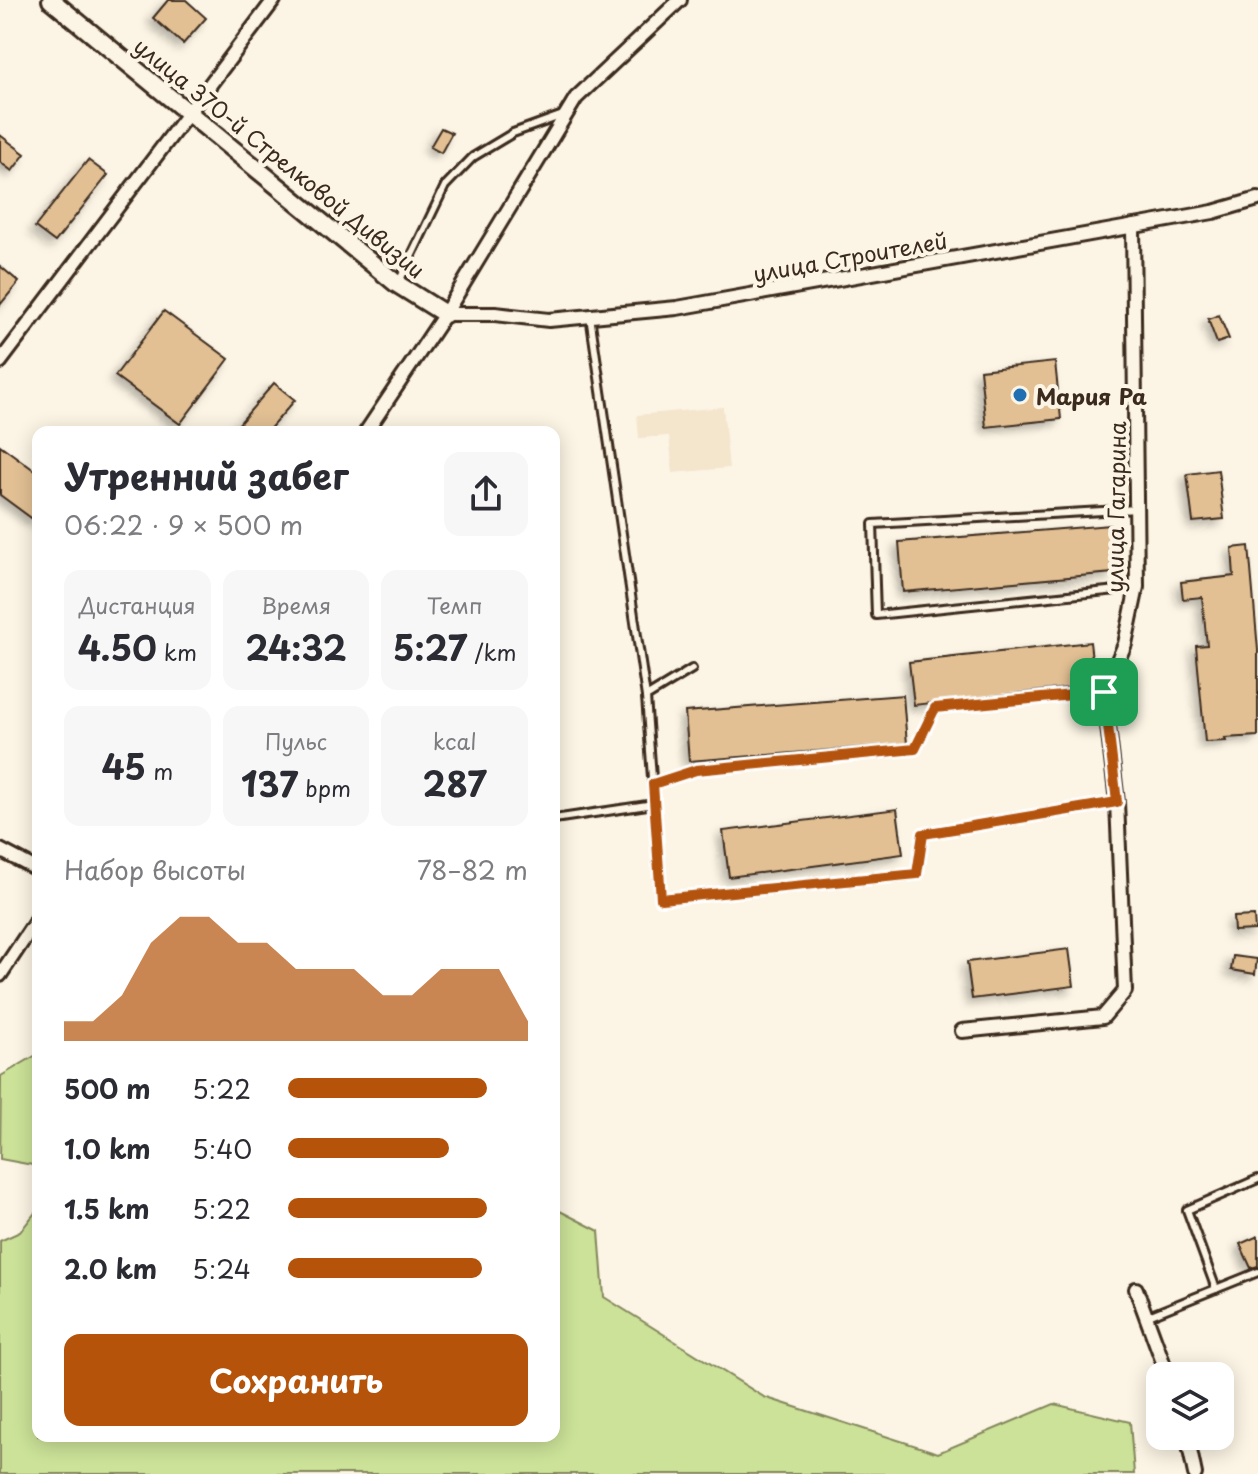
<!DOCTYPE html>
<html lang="ru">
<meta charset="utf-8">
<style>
body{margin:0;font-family:"Playpen Sans",sans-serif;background:#f7f7f7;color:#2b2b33;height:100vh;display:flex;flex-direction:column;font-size:30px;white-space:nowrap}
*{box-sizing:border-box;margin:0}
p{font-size:26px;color:#7c7c81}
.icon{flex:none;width:44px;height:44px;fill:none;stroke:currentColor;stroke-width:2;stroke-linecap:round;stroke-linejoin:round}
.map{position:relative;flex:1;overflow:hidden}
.sheet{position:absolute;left:32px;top:426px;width:528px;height:1016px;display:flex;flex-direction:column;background:#fff;border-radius:16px;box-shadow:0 4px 20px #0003}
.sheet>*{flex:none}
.buttons{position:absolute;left:1146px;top:1362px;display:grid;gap:16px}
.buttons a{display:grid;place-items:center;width:88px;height:88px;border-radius:16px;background:#fff;box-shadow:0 4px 20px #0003;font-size:40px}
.pin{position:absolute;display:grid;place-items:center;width:68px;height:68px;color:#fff;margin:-34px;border-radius:16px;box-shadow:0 4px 12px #0006}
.round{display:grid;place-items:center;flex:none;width:84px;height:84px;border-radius:16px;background:#f7f7f7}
.summary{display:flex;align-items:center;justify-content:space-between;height:136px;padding:0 32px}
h1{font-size:36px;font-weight:700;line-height:60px}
.metrics{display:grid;grid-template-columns:repeat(3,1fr);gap:12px;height:136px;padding:8px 32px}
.metrics div{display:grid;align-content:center;border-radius:16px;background:#f7f7f7;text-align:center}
.metrics b{font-size:34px;font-weight:700}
.metrics small{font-size:22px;font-weight:400}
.metrics p{font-size:22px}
.chart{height:224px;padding:16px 32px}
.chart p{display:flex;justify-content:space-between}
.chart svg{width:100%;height:144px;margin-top:8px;fill:#b45309;opacity:.7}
.cta{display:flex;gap:16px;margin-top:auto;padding:16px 32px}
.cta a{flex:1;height:92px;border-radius:16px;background:#b45309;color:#fff;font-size:32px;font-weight:700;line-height:92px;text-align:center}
ul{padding:0 32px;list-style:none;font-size:26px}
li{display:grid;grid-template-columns:128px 96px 1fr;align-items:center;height:60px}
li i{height:20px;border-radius:10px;background:#b45309}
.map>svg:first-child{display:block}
.built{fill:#f4e5cd}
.green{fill:#cbe298;stroke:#83865b;stroke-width:2}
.building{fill:#e2c094;stroke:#3b2a1e;stroke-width:2;filter:url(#shadow)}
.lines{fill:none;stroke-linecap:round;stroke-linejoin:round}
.service-casing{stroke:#3b2a1e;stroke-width:12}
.minor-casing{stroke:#3b2a1e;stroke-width:18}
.tertiary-casing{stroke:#3b2a1e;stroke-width:22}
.service{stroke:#fcf5e5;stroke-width:6}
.minor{stroke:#fcf5e5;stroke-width:12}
.tertiary{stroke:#fcf5e5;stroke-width:16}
.route-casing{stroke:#fff;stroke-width:16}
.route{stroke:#b45309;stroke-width:10}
.poi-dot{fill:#1f6fb2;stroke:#fcf5e5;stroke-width:3}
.labels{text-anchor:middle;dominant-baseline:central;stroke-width:8;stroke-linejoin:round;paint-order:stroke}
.street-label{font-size:22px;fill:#3b2a1e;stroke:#fcf5e5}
.poi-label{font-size:22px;font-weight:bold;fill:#3b2a1e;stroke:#fcf5e5;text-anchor:start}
</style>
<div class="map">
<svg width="1258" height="1474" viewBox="0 0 1258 1474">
<defs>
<filter id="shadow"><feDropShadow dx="-5" dy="5" stdDeviation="4" flood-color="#0004"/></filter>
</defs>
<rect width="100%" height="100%" fill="#fcf5e5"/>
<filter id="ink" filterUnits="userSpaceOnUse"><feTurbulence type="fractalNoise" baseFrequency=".0125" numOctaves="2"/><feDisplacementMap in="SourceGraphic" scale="16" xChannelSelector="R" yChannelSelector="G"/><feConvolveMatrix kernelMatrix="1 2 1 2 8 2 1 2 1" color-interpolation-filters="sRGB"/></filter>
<g filter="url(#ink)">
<polygon class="built" points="723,407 729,468 673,473 669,436 639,438 637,415"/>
<g class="green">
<polygon points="38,1054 38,1166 0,1159 1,1076"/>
<polygon points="554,1208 599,1231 604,1297 764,1397 938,1453 1054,1404 1130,1422 1134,1474 0,1474 0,1241 20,1232 38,1209 38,1436 554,1436"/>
</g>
<g class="building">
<polygon points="168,0 186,0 206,18 183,44 153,18"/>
<polygon points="441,128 452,133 441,153 430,147"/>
<polygon points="0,135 25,154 12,171 0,162"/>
<polygon points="88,160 108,175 55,242 35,227"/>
<polygon points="0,266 19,282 0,305"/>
<polygon points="164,311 229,359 180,424 115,376"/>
<polygon points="1219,315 1229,339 1217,343 1208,319"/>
<polygon points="1055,362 1061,419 986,427 980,370"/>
<polygon points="274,383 295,400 267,432 232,432"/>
<polygon points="0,445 38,473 38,523 0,495"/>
<polygon points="1218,470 1224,519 1193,522 1187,474"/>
<polygon points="1110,525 1113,573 903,592 899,542"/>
<polygon points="1249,546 1258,650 1258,736 1225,738 1226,741 1205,742 1196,646 1207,645 1202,597 1183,599 1181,582 1234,576 1232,548"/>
<polygon points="1090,642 1095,685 914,705 909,662"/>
<polygon points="903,695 907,744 689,761 685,712"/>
<polygon points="897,809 903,854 729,877 723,831"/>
<polygon points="1254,916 1255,930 1234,931 1233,917"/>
<polygon points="1069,949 1074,986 972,999 967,962"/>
<polygon points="1233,956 1257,959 1255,974 1231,970"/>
<polygon points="1258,1236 1258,1266 1251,1268 1240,1244"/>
</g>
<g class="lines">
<defs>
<g id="service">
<polyline points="398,284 445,186 473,157 513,133 563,115"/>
<polyline points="590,316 646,697"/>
<polyline points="1136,588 876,615 873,524 1137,509"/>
<polyline points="692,669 646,697 661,899 917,874 923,834 1117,802"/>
<polyline points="653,784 696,770 915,749 935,708 1104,692"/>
<polyline points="554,819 654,804"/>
<polyline points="1216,1289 1187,1210 1258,1179"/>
<polyline points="1146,1317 1258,1272"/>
</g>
<g id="minor">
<polyline points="445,314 495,314 549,320 677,308 1213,212 1258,199"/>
<polyline points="0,362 274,0"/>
<polyline points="366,432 445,314 576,98 680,0"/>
<polyline points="0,850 38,870"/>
<polyline points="0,975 38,918"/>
<polyline points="962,1031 1103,1017 1125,991 1117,802 1104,692 1125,644 1137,587 1133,226"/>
<polyline points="1136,1289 1168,1376"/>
<polyline points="1187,1436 1195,1474"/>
</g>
<polyline id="tertiary" points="51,0 397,284 445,314"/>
</defs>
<use href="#service" class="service-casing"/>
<use href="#minor" class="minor-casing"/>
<use href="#tertiary" class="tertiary-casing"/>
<use href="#service" class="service"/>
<use href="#minor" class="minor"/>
<use href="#tertiary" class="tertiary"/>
</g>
</g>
<g class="lines" filter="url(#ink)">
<defs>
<polygon id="route" points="1104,692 1117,802 923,834 917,874 661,899 653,784 696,770 915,749 935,708"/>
</defs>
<use href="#route" class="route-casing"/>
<use href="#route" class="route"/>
</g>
<circle class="poi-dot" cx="1020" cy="395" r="8"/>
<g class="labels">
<g class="street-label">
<text transform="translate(280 157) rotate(39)">улица 370-й Стрелковой Дивизии</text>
<text transform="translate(850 256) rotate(-10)">улица Строителей</text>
<text transform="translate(1115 507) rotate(-89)">улица Гагарина</text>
</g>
<g class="poi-label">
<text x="1036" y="395">Мария Ра</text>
</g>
</g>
</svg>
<div class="buttons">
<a><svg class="icon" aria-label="layers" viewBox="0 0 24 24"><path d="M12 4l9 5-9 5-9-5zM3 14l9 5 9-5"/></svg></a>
</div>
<div class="pin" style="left:1104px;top:692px;background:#1e9e55"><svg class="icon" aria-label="arrive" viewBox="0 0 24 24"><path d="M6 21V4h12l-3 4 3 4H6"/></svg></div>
<section class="sheet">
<div class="summary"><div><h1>Утренний забег</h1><p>06:22 · 9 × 500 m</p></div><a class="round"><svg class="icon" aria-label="share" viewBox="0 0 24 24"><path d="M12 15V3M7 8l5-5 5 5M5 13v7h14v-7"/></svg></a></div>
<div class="metrics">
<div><p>Дистанция</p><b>4.50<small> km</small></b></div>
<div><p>Время</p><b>24:32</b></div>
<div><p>Темп</p><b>5:27<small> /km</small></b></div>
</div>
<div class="metrics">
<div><b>45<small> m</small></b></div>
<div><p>Пульс</p><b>137<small> bpm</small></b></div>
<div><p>kcal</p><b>287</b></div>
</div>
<div class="chart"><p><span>Набор высоты</span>78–82 m</p>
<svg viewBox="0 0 160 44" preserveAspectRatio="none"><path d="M0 44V38L10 38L20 30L30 14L40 6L50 6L60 14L70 14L80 22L90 22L100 22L110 30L120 30L130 22L140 22L150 22L160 38V44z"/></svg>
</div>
<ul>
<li><b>500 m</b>5:22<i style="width:83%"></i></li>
<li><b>1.0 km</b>5:40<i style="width:67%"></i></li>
<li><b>1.5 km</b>5:22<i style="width:83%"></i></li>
<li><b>2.0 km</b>5:24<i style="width:81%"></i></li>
</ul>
<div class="cta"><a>Сохранить</a></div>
</section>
</div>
